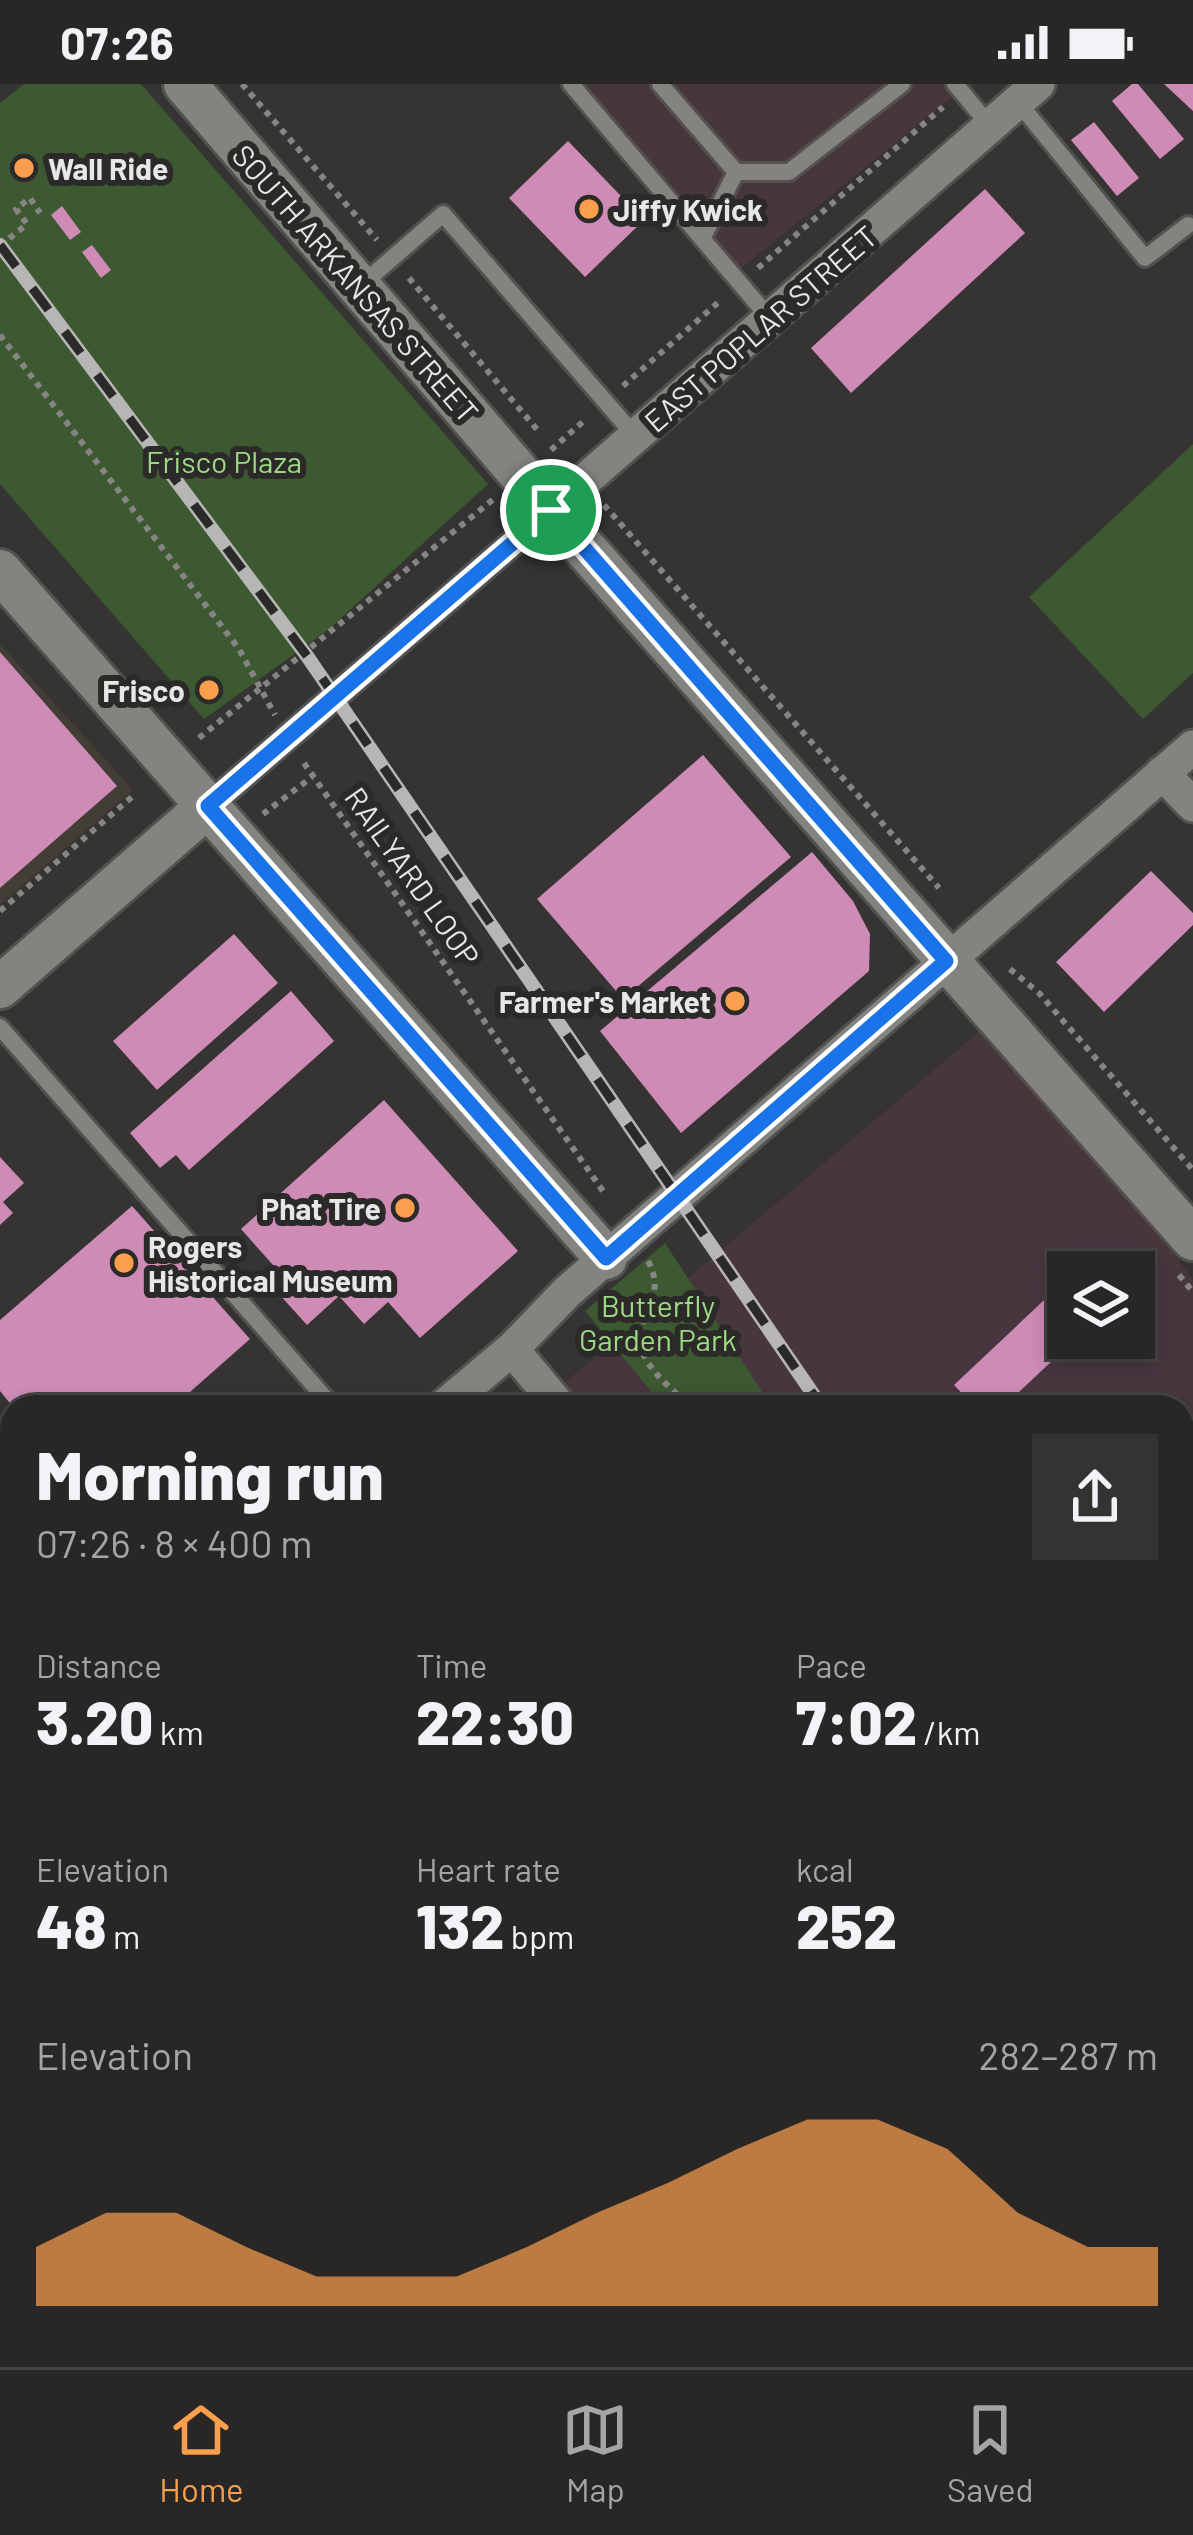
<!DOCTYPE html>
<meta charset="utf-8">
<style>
body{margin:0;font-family:Barlow,sans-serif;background:#343332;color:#f1f3f6;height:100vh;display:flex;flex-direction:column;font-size:45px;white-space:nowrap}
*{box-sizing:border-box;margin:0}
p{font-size:39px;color:#a5a5a7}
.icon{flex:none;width:66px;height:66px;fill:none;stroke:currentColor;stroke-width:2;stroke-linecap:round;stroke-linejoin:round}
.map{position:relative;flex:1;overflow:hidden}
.details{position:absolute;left:0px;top:1311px;width:1194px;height:972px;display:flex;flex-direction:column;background:#282726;border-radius:36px 36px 0 0;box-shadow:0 6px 18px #0003,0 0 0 3px #444443}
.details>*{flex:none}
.buttons{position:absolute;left:1047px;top:1167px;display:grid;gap:24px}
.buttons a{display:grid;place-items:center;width:108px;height:108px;border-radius:0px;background:#282726;box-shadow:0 6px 18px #0003,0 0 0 3px #444443;font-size:60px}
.pin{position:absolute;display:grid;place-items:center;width:102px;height:102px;color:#fff;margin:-51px;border:6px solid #fff;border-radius:50%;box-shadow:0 3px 12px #0007}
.round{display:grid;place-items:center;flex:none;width:126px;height:126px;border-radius:0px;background:#343332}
.summary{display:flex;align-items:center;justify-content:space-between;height:204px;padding:0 36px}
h1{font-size:66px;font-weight:800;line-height:90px}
.figures{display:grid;grid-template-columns:repeat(3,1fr);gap:18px;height:204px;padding:12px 36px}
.figures div{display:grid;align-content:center}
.figures b{font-size:60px;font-weight:800}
.figures small{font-size:33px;font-weight:400}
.figures p{font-size:33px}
.chart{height:336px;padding:24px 36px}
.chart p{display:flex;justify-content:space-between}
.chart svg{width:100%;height:216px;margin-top:12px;fill:#fa9f4e;opacity:.7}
.status{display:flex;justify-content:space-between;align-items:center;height:84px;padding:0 60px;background:#282726;direction:ltr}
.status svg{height:33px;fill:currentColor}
.menu{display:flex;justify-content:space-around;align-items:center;height:168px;border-top:3px solid #444443;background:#282726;font-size:33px;color:#a5a5a7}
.menu a{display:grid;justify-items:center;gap:6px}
.menu .active{color:#fa9f4e}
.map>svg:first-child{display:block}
.built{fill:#423e36}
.industrial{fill:#48363f;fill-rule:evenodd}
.green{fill:#3d5931}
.building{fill:#cd8bb5}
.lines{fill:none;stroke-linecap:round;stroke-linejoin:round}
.service-casing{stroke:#52514f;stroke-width:22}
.pedestrian-casing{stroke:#52514f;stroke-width:30}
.minor-casing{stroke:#52514f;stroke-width:39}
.tertiary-casing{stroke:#52514f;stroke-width:48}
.path{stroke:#868584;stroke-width:6;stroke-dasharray:6 6;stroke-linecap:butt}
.service{stroke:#848380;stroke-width:16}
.pedestrian{stroke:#848380;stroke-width:24}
.minor{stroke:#848380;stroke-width:33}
.tertiary{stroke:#848380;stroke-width:42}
.rail-casing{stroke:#b7b6b5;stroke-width:14}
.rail{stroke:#2b2a28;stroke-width:9;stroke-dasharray:27;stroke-linecap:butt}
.route-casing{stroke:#fff;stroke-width:24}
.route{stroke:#1a73e8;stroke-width:15}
.poi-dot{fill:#fa9f4e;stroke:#2b2a28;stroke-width:4.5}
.labels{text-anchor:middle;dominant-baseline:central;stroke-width:12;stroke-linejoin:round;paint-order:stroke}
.poi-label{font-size:30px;font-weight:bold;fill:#e8e7e6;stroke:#2b2a28;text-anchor:start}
.street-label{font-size:30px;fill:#e8e7e6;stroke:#2b2a28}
.park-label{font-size:30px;fill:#9ed985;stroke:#2b2a28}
</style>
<div class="status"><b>07:26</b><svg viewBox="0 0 49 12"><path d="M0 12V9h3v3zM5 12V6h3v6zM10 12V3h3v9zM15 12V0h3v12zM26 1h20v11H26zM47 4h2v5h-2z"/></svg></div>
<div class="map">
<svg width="1193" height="2283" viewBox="0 0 1193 2283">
<rect width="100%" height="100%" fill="#353432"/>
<polygon class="built" points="0,560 133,706 0,821"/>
<g class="industrial">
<polygon points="584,0 968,0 740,185"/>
<path d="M999,931l194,265v1087h-452l-12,-12h453v-948h-646zM1068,1188h66v66h-66z"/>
</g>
<g class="green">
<polygon points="24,0 141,0 488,400 328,546 204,635 0,400 0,19"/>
<polygon points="1193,360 1193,589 1143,635 1029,513"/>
<polygon points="665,1159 772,1323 664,1323 585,1227"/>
</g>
<g class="building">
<polygon points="1132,0 1138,0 1184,55 1160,75 1112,17"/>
<polygon points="1164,0 1193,0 1193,27"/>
<polygon points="1094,38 1139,94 1117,112 1071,56"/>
<polygon points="568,57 644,136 585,193 509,114"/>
<polygon points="985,105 1025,149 851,309 811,264"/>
<polygon points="62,122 81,148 70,156 51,131"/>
<polygon points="92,161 111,186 101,194 82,168"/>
<polygon points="0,568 117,702 0,804"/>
<polygon points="703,671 791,773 623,915 537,815"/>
<polygon points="812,768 853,817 870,850 869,887 681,1049 600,947"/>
<polygon points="1151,787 1193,829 1193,841 1104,928 1056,878"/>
<polygon points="234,850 278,899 157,1006 113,957"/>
<polygon points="291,907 334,957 189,1086 176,1071 160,1084 130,1049"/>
<polygon points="384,1016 518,1167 420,1254 388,1218 364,1240 339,1212 307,1241 278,1209 289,1199 241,1145"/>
<polygon points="0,1073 24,1099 3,1118 13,1129 0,1141"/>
<polygon points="132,1122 250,1255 173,1323 13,1323 0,1307 0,1236"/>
<polygon points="1059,1202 1068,1211 1068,1254 1106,1254 1082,1277 1068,1262 1003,1323 975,1323 954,1301"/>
<polygon points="12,2180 12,2271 80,2271 70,2283 20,2283 0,2265 0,2194"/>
<polygon points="790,2271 961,2271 973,2283 802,2283"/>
<polygon points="1041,2271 1128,2271 1140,2283 1053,2283"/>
</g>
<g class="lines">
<defs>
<g id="service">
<polyline points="571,0 771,236"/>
<polyline points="660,0 736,88 789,88 902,0"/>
<polyline points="955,0 990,42"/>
<polyline points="1018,18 1145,174 1188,141"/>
<polyline points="704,151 736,88"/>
<polyline points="359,203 443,130 636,353"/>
<polyline points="0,943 333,1323"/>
</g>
<polyline id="pedestrian" points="208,722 551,426"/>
<g id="minor">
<polyline points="551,426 1038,0"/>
<polyline points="1162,689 1193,721"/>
<polyline points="512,1265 560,1323"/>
<polyline points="443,1323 512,1265 567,1208 1193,663"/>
<polyline points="0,1402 12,1416"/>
<polyline points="0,1705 12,1695"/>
<polyline points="1182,2018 1193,2032"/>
<polyline points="0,2064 12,2052"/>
<polyline points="659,2271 670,2283"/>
<polyline points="547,2283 559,2271"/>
</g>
<g id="tertiary">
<polyline points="185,0 551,426 1193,1155"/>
<polyline points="0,487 606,1174"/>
<polyline points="0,903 208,722"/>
</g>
</defs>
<use href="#service" class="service-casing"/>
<use href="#pedestrian" class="pedestrian-casing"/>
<use href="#minor" class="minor-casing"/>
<use href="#tertiary" class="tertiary-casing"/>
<g class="path">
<polyline points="242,0 377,156"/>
<polyline points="0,162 27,140 16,125 30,114 40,129"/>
<polyline points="758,184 943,23"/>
<polyline points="409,194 540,349"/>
<polyline points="0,251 239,565 275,631"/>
<polyline points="623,302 721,216"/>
<polyline points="551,366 586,335"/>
<polyline points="604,421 939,804"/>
<polyline points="199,654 495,414"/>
<polyline points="304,679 605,1110"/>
<polyline points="263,730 312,693"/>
<polyline points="0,827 133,712"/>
<polyline points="1010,885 1039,909 1193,1086"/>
<path d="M648,1177c31,57 -62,64 45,146"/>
<polyline points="1179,1191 1193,1208"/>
</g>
<use href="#service" class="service"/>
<use href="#pedestrian" class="pedestrian"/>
<use href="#minor" class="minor"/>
<use href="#tertiary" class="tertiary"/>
<defs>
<g id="rail">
<polyline points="0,161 307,572 822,1323"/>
<polyline points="1182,1862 1193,1878"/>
</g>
</defs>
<use href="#rail" class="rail-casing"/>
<use href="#rail" class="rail"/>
</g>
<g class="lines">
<defs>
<polygon id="route" points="551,426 946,877 606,1174 208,722"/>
</defs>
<use href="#route" class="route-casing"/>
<use href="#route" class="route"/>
</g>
<g class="poi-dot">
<circle cx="24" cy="84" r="12"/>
<circle cx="589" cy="125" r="12"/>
<circle cx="209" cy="606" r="12"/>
<circle cx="735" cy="917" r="12"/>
<circle cx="405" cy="1124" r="12"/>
<circle cx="124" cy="1179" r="12"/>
</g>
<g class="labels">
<g class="poi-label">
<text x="48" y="84">Wall Ride</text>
<text x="613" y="125">Jiffy Kwick</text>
<text x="185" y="606" text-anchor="end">Frisco</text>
<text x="711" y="917" text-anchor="end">Farmer's Market</text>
<text x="381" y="1124" text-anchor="end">Phat Tire</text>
<text x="148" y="1162">Rogers<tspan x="148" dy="34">Historical Museum</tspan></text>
</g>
<g class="street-label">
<text transform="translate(356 199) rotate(49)">SOUTH ARKANSAS STREET</text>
<text transform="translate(760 244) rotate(-41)">EAST POPLAR STREET</text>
<text transform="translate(413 792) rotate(55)">RAILYARD LOOP</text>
</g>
<g class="park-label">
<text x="224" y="377">Frisco Plaza</text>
<text x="658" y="1221">Butterfly<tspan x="658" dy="34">Garden Park</tspan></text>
</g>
</g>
</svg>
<div class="buttons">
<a><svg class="icon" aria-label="layers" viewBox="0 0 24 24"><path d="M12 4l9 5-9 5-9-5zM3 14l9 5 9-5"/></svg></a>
</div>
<div class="pin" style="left:551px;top:426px;background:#1e9e55"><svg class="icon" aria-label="arrive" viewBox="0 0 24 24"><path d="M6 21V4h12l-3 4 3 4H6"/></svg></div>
<section class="details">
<div class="summary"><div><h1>Morning run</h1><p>07:26 · 8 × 400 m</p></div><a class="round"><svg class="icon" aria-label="share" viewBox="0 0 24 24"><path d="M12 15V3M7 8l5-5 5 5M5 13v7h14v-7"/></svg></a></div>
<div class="figures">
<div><p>Distance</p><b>3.20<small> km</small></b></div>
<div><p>Time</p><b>22:30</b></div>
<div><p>Pace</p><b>7:02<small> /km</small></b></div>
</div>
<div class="figures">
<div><p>Elevation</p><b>48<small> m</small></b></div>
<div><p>Heart rate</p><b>132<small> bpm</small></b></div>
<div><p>kcal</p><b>252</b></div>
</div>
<div class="chart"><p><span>Elevation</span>282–287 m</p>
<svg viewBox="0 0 160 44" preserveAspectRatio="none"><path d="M0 44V32L10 25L20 25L30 32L40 38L50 38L60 38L70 32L80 25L90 19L100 12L110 6L120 6L130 12L140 25L150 32L160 32V44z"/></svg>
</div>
</section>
</div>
<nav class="menu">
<a class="active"><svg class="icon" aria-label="home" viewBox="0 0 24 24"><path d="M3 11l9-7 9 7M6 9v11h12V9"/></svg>Home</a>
<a><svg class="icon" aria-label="map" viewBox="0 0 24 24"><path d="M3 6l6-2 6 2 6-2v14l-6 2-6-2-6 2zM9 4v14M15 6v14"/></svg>Map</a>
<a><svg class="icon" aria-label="saved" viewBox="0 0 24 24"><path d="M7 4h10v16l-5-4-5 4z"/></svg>Saved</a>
</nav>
